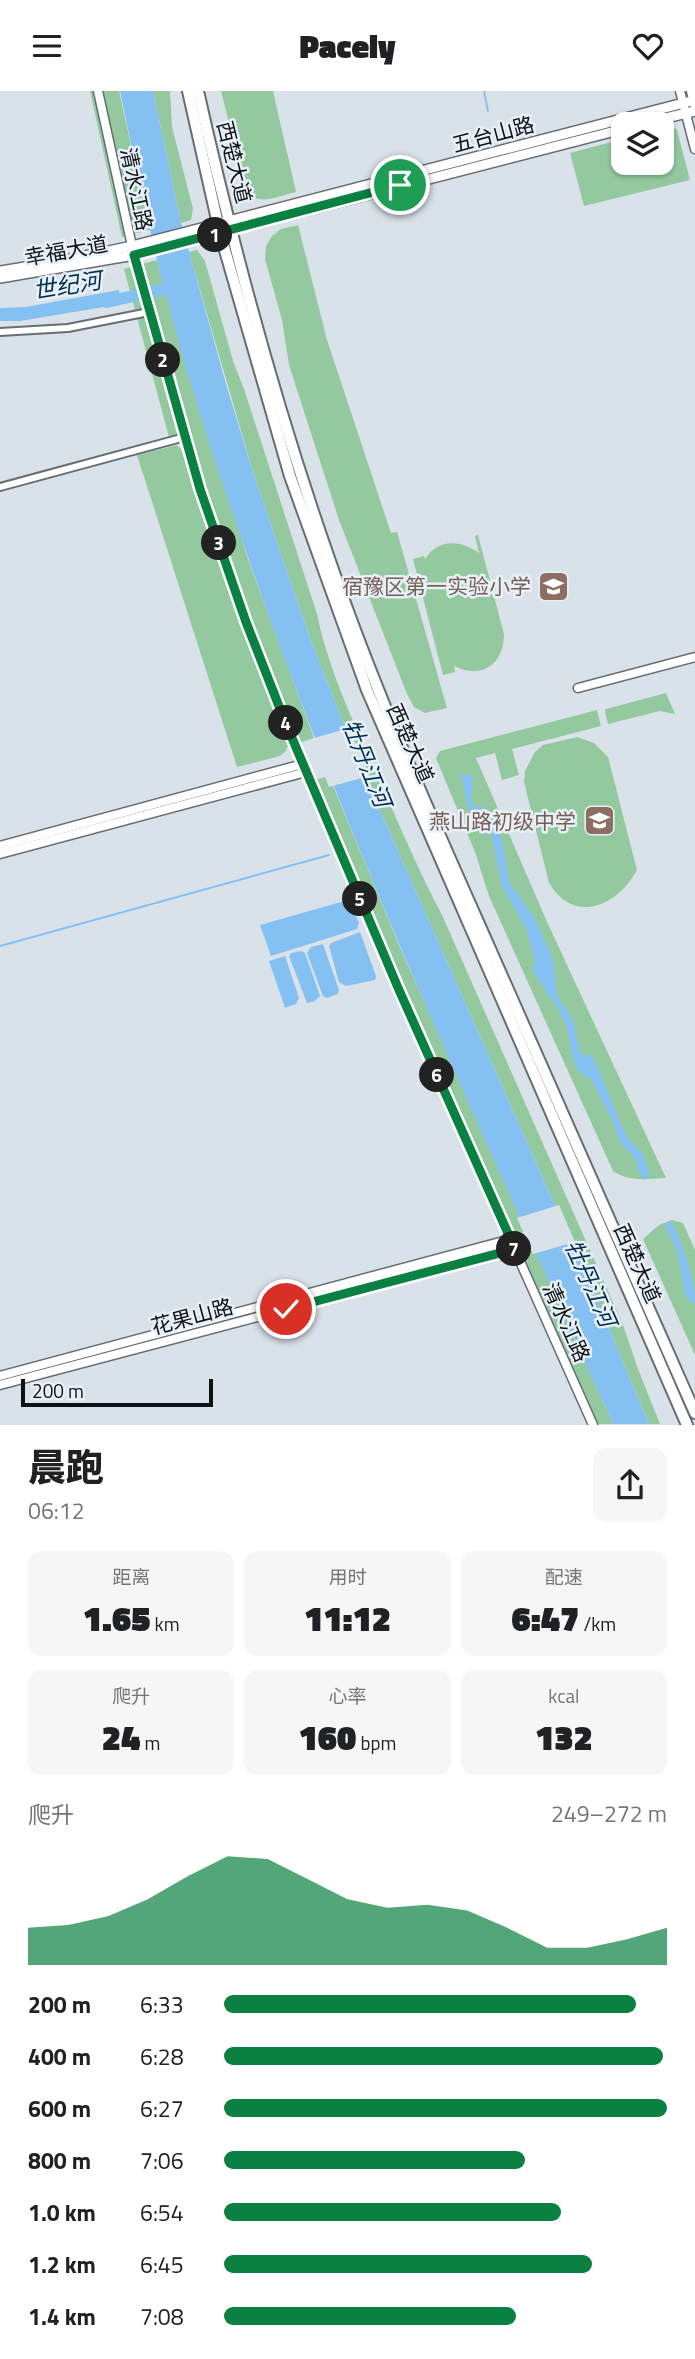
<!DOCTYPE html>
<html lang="zh">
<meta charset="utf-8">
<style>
body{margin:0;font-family:"Titillium Web","Noto Sans SC",sans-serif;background:#f6f6f6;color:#202124;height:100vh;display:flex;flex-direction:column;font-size:26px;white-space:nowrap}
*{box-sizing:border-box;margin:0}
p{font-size:23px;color:#757577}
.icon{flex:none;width:38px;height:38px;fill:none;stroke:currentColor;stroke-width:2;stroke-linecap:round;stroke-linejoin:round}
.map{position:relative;height:1334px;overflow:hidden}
.panel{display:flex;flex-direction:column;background:#fff;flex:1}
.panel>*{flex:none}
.fabs{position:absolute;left:611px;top:21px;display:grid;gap:14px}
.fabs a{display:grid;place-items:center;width:63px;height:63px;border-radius:14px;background:#fff;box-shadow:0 2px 5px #0004;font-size:35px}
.scale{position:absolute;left:21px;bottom:18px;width:192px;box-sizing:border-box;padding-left:7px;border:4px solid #0f1214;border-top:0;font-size:19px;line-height:24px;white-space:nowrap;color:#0f1214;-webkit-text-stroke:5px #e7f0f7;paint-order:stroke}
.pin{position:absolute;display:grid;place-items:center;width:60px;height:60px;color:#fff;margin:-30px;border:4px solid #fff;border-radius:50%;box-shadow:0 2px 7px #0007}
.km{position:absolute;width:35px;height:35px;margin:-18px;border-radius:50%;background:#222;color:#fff;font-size:19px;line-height:35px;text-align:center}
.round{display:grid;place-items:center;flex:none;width:74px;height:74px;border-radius:14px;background:#f6f6f6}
.head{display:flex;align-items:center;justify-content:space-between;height:119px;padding:0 28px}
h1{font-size:38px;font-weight:800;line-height:52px}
.stats{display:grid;grid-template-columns:repeat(3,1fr);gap:10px;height:119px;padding:7px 28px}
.stats div{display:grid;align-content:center;border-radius:14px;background:#f6f6f6;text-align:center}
.stats b{font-size:35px;font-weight:800}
.stats small{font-size:19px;font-weight:400}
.stats p{font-size:19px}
.chart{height:196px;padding:14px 28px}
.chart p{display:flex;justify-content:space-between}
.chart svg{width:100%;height:126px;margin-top:7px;fill:#0b8043;opacity:.7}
ul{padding:0 28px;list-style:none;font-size:23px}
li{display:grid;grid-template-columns:112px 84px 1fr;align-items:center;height:52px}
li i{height:18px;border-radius:9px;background:#0b8043}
header{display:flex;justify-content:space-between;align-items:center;height:91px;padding:0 28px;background:#fff;font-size:32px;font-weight:800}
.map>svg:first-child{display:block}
.green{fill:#94c99f}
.water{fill:#85c0f3}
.pier{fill:#dae2e9}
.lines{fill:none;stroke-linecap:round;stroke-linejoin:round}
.stream{stroke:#85c0f3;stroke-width:2}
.river{stroke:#85c0f3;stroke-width:12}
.minor-casing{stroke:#666d73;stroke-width:10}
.tertiary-casing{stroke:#666d73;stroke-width:11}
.secondary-casing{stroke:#666d73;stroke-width:12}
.trunk-casing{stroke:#666d73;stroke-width:14}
.minor{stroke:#fff;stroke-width:6}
.tertiary{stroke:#fff;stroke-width:8}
.secondary{stroke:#fff;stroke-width:9}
.trunk{stroke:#fff;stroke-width:10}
.route-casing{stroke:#fff;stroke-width:14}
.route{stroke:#0b8043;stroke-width:9}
.labels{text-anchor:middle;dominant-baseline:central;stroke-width:5;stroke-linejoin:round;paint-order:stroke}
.street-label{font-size:21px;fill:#0f1214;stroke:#e7f0f7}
.education-label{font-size:21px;fill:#785e54;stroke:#e7f0f7;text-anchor:end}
.water-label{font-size:23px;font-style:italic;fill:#002d4d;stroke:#e7f0f7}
</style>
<header><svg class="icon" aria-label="menu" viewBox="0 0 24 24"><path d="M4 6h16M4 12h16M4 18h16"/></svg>Pacely<svg class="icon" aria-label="heart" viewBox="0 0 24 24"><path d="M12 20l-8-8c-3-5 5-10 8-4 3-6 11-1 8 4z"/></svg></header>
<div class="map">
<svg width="695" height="1334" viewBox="0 0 695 1334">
<rect width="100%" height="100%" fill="#dae2e9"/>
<g class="green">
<polygon points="90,0 119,0 150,139 122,146"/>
<polygon points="153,0 170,0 172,36 193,118 191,129 181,132"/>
<path d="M221,0h52l23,101c-18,4 -42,17 -51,-5z"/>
<polygon points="672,35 677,39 690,89 584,115 570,62 623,48 623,72 662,72 662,38"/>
<polygon points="298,134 327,249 391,442 397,441 447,617 425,622 414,616 407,603 339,429 289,274 282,229 265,168 266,155 272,145 281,138"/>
<path d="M197,159l8,11 28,100 11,28 73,225c12,58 38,111 62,165 20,45 39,91 63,136l181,410 15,44 22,55h-11l-44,-105 -246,-556 -48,-122 -56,-162 -66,-227z"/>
<polygon points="157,169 190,286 248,468 314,647 287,656 286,660 280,665 237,676 137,364 177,354 181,358 198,403 179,343 169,346 124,178"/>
<path d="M478,444l26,99c0,30 -22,46 -50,32l1,6 -12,3 -30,-116 11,-3 1,3c13,-21 36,-19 54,-6l-4,-17z"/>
<polygon points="666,602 675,623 660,620 608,633 605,620 606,618"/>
<path d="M597,619l4,16 -89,23 7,26 -17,5 -7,-27 -19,5 72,166 118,254c-19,1 -37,4 -53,-7l-124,-275 -14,-44 -39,-94 4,-7z"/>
<path d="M577,646l17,6 14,14 29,113c-19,35 -62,56 -88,13l-25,-101 1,-11 10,-19 8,-7z"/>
<polygon points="329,685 399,854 526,1140 512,1144 413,924 311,690"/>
<polygon points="672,1129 683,1132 695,1159 695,1264 643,1148 659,1134"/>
<polygon points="535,1159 613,1333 595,1333 520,1163"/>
</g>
<g class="water">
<path d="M120,0h33l28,132 45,161 29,95 56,162 48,122 246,556 44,105h-36c-128,-285 -261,-568 -364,-864 -35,-99 -68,-200 -92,-301 -14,-56 -25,-112 -37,-168z"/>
<polygon points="119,199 122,213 20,230 0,230 0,217 26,216"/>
<path d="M461,683l11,2c3,9 -3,19 1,29l18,7 6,11 5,17 7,42 26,37 14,31 5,14 3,31 16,25 6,30 3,4 10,2c13,26 22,55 35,81 3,6 8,8 12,13 6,7 8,16 11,25l-7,5 -5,-10 -1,-9 -17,-19 -8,-22 -21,-41 -13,-8 -5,-12 -6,-32 -8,-17 -27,-40 3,-9 -8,-30 -25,-45 -11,-52 -7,-11 -16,-15z"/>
<polygon points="348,809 359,832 357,838 271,865 260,834"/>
<polygon points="360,841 376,885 375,889 346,895 339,891 329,855 331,852"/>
<polygon points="323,853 339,899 338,903 327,907 323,905 307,862 311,856"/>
<polygon points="301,860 305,862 320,905 315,910 307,912 289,865 291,862"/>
<polygon points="285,865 299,907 296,913 285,917 269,870"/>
<path d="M672,1131c11,25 23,55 23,83l-9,-8 -2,-6 -7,-40 -13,-27z"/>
</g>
<g class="pier">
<polygon points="349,637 369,685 329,696 311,648"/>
<polygon points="559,1114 575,1151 533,1163 517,1127"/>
</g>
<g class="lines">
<g class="stream">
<polyline points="484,0 488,20"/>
<polyline points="0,855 329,764"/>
</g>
<polyline class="river" points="107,211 181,194"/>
<defs>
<g id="minor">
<polyline points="0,241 68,237 149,221"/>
<polyline points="0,396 185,346"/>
</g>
<g id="tertiary">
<polyline points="98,0 134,164 154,238 200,398 246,531 284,628 399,899 593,1334"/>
<polyline points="680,0 695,58"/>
<polyline points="691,0 695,16"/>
<polyline points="578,597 695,566"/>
<polyline points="0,755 303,673"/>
<polyline points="0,763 306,681"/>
<polyline points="0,1285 511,1148"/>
<polyline points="0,1294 515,1158"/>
</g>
<g id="secondary">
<polyline points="641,33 695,20"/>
<polyline points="0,180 56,171 132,155 695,9"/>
<polyline points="0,187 134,164 623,38"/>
</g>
<g id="trunk">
<polyline points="188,0 220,142 290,385 367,599 687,1334"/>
<path d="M198,0c41,183 91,364 157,539 41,109 89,215 136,321 68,154 136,308 204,462"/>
</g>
</defs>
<use href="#minor" class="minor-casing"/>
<use href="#tertiary" class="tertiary-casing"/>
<use href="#secondary" class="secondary-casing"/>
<use href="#trunk" class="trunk-casing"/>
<use href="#minor" class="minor"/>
<use href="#tertiary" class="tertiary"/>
<use href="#secondary" class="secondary"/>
<use href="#trunk" class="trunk"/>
</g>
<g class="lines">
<defs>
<polyline id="route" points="286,1218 515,1158 399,899 284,628 246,531 200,398 134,164 400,94"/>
</defs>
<use href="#route" class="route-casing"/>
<use href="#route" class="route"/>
</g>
<defs>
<symbol id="school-square" viewBox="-11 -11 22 22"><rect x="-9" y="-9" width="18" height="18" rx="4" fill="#8d6e63" stroke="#e7f0f7"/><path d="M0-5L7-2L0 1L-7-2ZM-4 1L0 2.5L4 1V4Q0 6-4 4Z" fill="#fff"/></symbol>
</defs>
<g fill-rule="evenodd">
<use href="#school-square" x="536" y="478" width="35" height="35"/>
<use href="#school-square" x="582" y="712" width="35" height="35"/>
</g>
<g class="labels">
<g class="street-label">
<text transform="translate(493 43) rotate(-15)">五台山路</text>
<text transform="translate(235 71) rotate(76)">西楚大道</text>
<text transform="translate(137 98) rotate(78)">清水江路</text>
<text transform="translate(66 159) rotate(-10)">幸福大道</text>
<text transform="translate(411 652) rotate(66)">西楚大道</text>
<text transform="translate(638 1172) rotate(66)">西楚大道</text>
<text transform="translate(192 1225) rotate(-15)">花果山路</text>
<text transform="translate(567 1231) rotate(66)">清水江路</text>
</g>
<g class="education-label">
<text x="531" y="495">宿豫区第一实验小学</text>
<text x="576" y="730">燕山路初级中学</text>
</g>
<g class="water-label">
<text transform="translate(67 194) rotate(-9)">世纪河</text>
<text transform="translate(367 672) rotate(68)">牡丹江河</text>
<text transform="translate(591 1192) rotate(66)">牡丹江河</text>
</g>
</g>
</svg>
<div class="fabs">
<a><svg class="icon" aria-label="layers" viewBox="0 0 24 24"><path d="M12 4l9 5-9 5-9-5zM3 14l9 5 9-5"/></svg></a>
</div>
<div class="scale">200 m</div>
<div class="pin" style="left:400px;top:94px;background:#1e9e55"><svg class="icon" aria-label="arrive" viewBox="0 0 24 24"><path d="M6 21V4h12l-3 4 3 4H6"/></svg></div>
<div class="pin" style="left:286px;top:1218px;background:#d93025"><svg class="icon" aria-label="check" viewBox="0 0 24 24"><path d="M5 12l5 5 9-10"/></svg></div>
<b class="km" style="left:215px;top:144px">1</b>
<b class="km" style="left:163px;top:269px">2</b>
<b class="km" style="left:219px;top:452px">3</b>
<b class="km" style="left:286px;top:632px">4</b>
<b class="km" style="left:360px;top:808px">5</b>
<b class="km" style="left:437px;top:984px">6</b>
<b class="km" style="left:514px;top:1158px">7</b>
</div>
<section class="panel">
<div class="head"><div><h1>晨跑</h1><p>06:12</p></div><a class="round"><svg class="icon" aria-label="share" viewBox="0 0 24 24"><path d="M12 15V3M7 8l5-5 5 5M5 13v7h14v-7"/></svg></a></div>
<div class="stats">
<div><p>距离</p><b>1.65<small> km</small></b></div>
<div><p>用时</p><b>11:12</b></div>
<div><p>配速</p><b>6:47<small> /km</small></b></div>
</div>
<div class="stats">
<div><p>爬升</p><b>24<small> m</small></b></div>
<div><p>心率</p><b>160<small> bpm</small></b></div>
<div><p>kcal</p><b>132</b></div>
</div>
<div class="chart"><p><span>爬升</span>249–272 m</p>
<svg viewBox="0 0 160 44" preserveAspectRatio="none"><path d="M0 44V31L10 30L20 27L30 21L40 13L50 6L60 7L70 14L80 21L90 24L100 23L110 25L120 31L130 38L140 38L150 35L160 31V44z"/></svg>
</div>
<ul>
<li><b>200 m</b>6:33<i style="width:93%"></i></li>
<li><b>400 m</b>6:28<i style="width:99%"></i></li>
<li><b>600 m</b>6:27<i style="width:100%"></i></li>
<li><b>800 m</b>7:06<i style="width:68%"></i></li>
<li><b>1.0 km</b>6:54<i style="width:76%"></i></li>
<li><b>1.2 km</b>6:45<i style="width:83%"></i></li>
<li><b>1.4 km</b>7:08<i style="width:66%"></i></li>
</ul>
</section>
